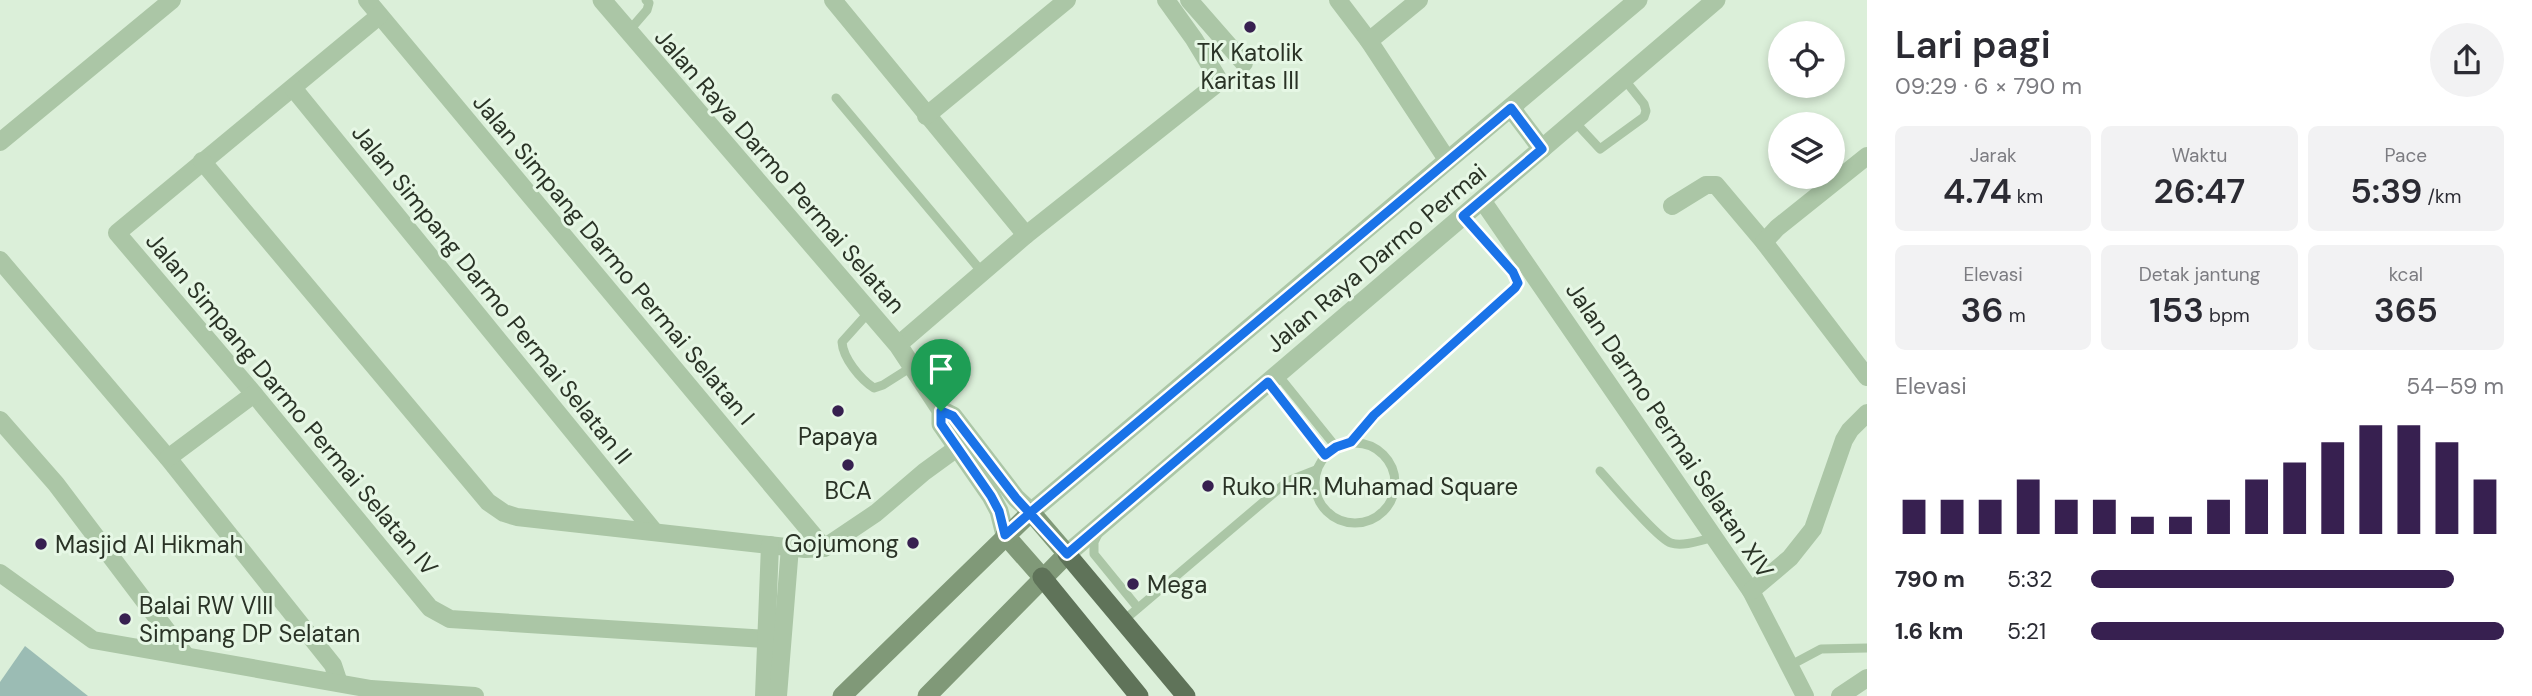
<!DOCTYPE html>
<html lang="id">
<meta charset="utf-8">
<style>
body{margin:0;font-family:"DM Sans",sans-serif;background:#f2f2f3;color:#2b2b33;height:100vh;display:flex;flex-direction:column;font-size:26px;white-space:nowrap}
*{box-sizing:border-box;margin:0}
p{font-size:23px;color:#7c7c81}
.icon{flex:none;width:38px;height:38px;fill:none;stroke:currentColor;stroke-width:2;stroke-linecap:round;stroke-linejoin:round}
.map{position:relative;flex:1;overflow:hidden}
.sheet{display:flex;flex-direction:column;background:#fff;width:665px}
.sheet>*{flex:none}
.buttons{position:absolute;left:1768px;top:21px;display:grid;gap:14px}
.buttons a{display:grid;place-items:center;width:77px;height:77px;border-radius:50%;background:#fff;box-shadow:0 4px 10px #0003;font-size:35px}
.pin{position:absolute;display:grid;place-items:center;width:60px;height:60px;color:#fff;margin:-72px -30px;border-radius:50% 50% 50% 0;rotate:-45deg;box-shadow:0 0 7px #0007}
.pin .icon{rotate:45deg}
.round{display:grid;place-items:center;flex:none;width:74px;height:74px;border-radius:37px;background:#f2f2f3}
.overview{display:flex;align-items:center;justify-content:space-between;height:119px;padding:0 28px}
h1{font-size:38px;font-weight:600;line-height:52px}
.metrics{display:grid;grid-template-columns:repeat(3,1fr);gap:10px;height:119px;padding:7px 28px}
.metrics div{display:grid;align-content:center;border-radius:10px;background:#f2f2f3;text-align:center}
.metrics b{font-size:35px;font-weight:600}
.metrics small{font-size:19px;font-weight:400}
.metrics p{font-size:19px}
.chart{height:196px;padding:14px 28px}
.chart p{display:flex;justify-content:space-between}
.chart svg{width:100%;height:126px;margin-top:7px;stroke:#372050;stroke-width:6}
ul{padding:0 28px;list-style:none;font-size:23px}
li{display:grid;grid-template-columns:112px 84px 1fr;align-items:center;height:52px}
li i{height:18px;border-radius:9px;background:#372050}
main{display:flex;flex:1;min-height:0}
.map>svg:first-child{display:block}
.green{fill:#9bbcb4}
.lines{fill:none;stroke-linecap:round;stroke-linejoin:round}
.service{stroke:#abc6a6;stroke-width:9}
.minor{stroke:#abc6a6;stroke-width:18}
.tertiary{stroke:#abc6a6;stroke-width:19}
.secondary{stroke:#809978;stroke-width:19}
.primary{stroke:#5f7359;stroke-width:19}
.route-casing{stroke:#fff;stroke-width:14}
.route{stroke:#1a73e8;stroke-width:9}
.poi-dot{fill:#372050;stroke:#e6f7e5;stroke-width:2.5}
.labels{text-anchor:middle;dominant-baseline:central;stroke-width:6;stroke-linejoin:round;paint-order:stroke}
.poi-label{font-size:24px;fill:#2a3326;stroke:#e6f7e5;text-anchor:start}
.street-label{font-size:24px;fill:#2a3326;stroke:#e6f7e5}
</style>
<main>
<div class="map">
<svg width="1867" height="696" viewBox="0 0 1867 696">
<rect width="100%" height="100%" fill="#dbefd9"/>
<polygon class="green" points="25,646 88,696 0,696 0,682"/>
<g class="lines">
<g class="service">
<polyline points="628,32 647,10 649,3 646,0"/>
<polyline points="836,98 982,272"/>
<polyline points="1574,121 1600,149 1644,117 1646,111 1644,104 1624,79"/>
<path d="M869,312l-27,30c1,16 18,37 32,46l9,-3 30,-19"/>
<polyline points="1278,375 1336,447"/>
<polyline points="1268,382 1325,455"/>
<polyline points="1351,442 1374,415 1515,288 1518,283 1513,272 1463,216"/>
<circle cx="1355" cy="483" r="40"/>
<path d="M1600,471c12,13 58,68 71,72 12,4 31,-3 44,-6"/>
<polyline points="1099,532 1094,542 1094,554 1138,608"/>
<polyline points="1123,621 1288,481 1316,470"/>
<polyline points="1791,665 1821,649 1867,648"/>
</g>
<g class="minor">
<polyline points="367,0 824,548"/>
<polyline points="833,0 1026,235"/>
<polyline points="1189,0 1244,63"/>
<polyline points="1338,0 1369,41 1448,161"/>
<polyline points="379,16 117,233 254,394 430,608 450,619 782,640"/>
<polyline points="1369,41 1419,0"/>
<polyline points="293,88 653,530"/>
<polyline points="926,116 1067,0"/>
<polyline points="0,142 172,0"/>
<polyline points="202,161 488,502 504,513 517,517 805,549 824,548 876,513 924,472 957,448"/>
<polyline points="1482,200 1751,591 1805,696"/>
<polyline points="1672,206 1706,185 1716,185 1764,242 1867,377"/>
<polyline points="1764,242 1777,228 1867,156"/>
<polyline points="0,260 168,458 333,665 339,683"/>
<polyline points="898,345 1026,235 1214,86 1217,77 1194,39 1166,0"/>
<polyline points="0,420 56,484 186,656"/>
<polyline points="168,458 254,394"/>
<polyline points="0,573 93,640 371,689 475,696"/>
<polyline points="1751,591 1790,558 1813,529 1844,440 1850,430 1867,413"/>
<polyline points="764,696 770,545"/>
<polyline points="778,696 790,547"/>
<polyline points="1840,696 1867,678"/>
</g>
<g class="tertiary">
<polyline points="602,0 898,345 941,410 941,424 991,496 999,511 1005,535"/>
<polyline points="1511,108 1542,149"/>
<polyline points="941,410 953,416 1016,498 1031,512 1638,0"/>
<polyline points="1067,554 1716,0"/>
</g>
<g class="secondary">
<polyline points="1005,535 1042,577"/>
<polyline points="842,696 1031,512 1067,554 927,696"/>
</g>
<g class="primary">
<polyline points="1067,554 1186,696"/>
<polyline points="1042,577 1139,696"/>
</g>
</g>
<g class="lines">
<defs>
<polyline id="route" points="941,411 953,416 1016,498 1067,554 1268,382 1325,455 1336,447 1351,442 1374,415 1515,288 1518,283 1513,272 1463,216 1542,149 1511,108 1031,512 1005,535 999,511 991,496 941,424 941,411"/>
</defs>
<use href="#route" class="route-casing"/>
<use href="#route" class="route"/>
</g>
<g class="poi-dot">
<circle cx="1250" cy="27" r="7"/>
<circle cx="838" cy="411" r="7"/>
<circle cx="848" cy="465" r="7"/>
<circle cx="1208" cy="486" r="7"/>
<circle cx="913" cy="543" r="7"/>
<circle cx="41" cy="544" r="7"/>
<circle cx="1133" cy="584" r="7"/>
<circle cx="125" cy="619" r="7"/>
</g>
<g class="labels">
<g class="poi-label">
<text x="1250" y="52" text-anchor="middle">TK Katolik<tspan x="1250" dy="28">Karitas III</tspan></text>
<text x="838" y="436" text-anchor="middle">Papaya</text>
<text x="1222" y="486">Ruko HR. Muhamad Square</text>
<text x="848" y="490" text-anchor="middle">BCA</text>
<text x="899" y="543" text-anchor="end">Gojumong</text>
<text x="55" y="544">Masjid Al Hikmah</text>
<text x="1147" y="584">Mega</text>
<text x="139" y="605">Balai RW VIII<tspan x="139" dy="28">Simpang DP Selatan</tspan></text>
</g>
<g class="street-label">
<text transform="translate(780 171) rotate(49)">Jalan Raya Darmo Permai Selatan</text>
<text transform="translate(1376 258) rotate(-40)">Jalan Raya Darmo Permai</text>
<text transform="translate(614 259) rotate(50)">Jalan Simpang Darmo Permai Selatan I</text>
<text transform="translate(492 294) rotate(51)">Jalan Simpang Darmo Permai Selatan II</text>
<text transform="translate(292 404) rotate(50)">Jalan Simpang Darmo Permai Selatan IV</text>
<text transform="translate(1670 430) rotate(56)">Jalan Darmo Permai Selatan XIV</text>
</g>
</g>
</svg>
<div class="buttons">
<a><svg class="icon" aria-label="locate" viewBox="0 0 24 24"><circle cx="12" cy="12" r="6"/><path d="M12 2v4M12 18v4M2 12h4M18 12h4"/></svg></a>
<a><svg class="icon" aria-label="layers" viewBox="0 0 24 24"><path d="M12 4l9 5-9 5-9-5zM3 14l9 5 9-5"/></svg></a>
</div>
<div class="pin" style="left:941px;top:411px;background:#1e9e55"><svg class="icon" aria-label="arrive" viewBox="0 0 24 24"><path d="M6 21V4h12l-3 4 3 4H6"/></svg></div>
</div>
<section class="sheet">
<div class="overview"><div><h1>Lari pagi</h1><p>09:29 · 6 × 790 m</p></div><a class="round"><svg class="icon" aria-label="share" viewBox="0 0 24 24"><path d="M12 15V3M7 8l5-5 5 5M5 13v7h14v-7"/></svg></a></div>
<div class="metrics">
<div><p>Jarak</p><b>4.74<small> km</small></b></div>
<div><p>Waktu</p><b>26:47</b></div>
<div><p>Pace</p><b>5:39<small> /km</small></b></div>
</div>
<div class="metrics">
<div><p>Elevasi</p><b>36<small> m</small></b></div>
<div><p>Detak jantung</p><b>153<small> bpm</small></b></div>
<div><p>kcal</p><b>365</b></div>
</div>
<div class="chart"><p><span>Elevasi</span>54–59 m</p>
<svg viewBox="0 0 160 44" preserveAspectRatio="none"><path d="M5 44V32M15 44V32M25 44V32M35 44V25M45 44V32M55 44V32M65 44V38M75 44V38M85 44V32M95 44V25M105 44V19M115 44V12M125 44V6M135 44V6M145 44V12M155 44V25"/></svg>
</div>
<ul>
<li><b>790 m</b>5:32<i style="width:88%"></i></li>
<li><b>1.6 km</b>5:21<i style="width:100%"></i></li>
</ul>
</section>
</main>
